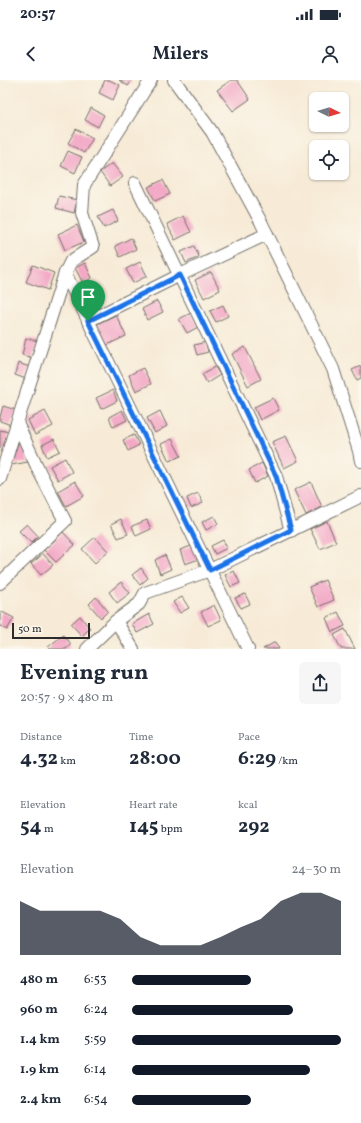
<!DOCTYPE html>
<meta charset="utf-8">
<style>
body{margin:0;font-family:Vollkorn,serif;background:#f6f6f7;color:#1f2937;height:100vh;display:flex;flex-direction:column;font-size:15px;white-space:nowrap}
*{box-sizing:border-box;margin:0}
p{font-size:13px;color:#747a83}
.icon{flex:none;width:22px;height:22px;fill:none;stroke:currentColor;stroke-width:2;stroke-linecap:round;stroke-linejoin:round}
.map{position:relative;height:569px;overflow:hidden}
.sheet{display:flex;flex-direction:column;background:#fff;flex:1}
.sheet>*{flex:none}
.needle{width:26px;rotate:95deg}
.tools{position:absolute;left:309px;top:12px;display:grid;gap:8px}
.tools a{display:grid;place-items:center;width:40px;height:40px;border-radius:6px;background:#fff;box-shadow:0 1px 3px #0004;font-size:20px}
.scale{position:absolute;left:12px;bottom:10px;width:78px;box-sizing:border-box;padding-left:4px;border:2px solid #2b2b2b;border-top:0;font-size:11px;line-height:14px;white-space:nowrap;color:#2b2b2b;-webkit-text-stroke:3px #fbf7ec;paint-order:stroke}
.pin{position:absolute;display:grid;place-items:center;width:34px;height:34px;color:#fff;margin:-41px -17px;border-radius:50% 50% 50% 0;rotate:-45deg;box-shadow:0 0 4px #0007}
.pin .icon{rotate:45deg}
.round{display:grid;place-items:center;flex:none;width:42px;height:42px;border-radius:6px;background:#f6f6f7}
.overview{display:flex;align-items:center;justify-content:space-between;height:68px;padding:0 20px}
h1{font-size:22px;font-weight:700;line-height:30px}
.metrics{display:grid;grid-template-columns:repeat(3,1fr);gap:6px;height:68px;padding:4px 20px}
.metrics div{display:grid;align-content:center}
.metrics b{font-size:20px;font-weight:700}
.metrics small{font-size:11px;font-weight:400}
.metrics p{font-size:11px}
.chart{height:112px;padding:8px 20px}
.chart p{display:flex;justify-content:space-between}
.chart svg{width:100%;height:72px;margin-top:4px;fill:#111827;opacity:.7}
ul{padding:0 20px;list-style:none;font-size:13px}
li{display:grid;grid-template-columns:64px 48px 1fr;align-items:center;height:30px}
li i{height:10px;border-radius:5px;background:#111827}
.status{display:flex;justify-content:space-between;align-items:center;height:28px;padding:0 20px;background:#fff;direction:ltr}
.status svg{height:11px;fill:currentColor}
header{display:flex;justify-content:space-between;align-items:center;height:52px;padding:0 20px;background:#fff;font-size:18px;font-weight:700}
.map>svg:first-child{display:block}
.building{fill:#f3a9c6}
.lines{fill:none;stroke-linecap:round;stroke-linejoin:round}
.street-casing{stroke:#726e67;stroke-width:14}
.street{stroke:#fff;stroke-width:12}
.route-casing{stroke:#fff;stroke-width:8}
.route{stroke:#1a73e8;stroke-width:5}
</style>
<div class="status"><b>20:57</b><svg viewBox="0 0 49 12"><path d="M0 12V9h3v3zM5 12V6h3v6zM10 12V3h3v9zM15 12V0h3v12zM26 1h20v11H26zM47 4h2v5h-2z"/></svg></div>
<header><svg class="icon" aria-label="back" viewBox="0 0 24 24"><path d="M15 5l-7 7 7 7"/></svg>Milers<svg class="icon" aria-label="person" viewBox="0 0 24 24"><circle cx="12" cy="8" r="4"/><path d="M4 21q1-7 8-7t8 7"/></svg></header>
<div class="map">
<svg width="361" height="569" viewBox="0 0 361 569">
<rect width="100%" height="100%" fill="#fbf7ec"/>
<filter id="ink" filterUnits="userSpaceOnUse"><feTurbulence type="fractalNoise" baseFrequency=".025" numOctaves="2"/><feDisplacementMap in="SourceGraphic" scale="8" xChannelSelector="R" yChannelSelector="G"/><feConvolveMatrix kernelMatrix="1 2 1 2 8 2 1 2 1" color-interpolation-filters="sRGB"/></filter>
<filter id="wash" filterUnits="userSpaceOnUse"><feTurbulence type="fractalNoise" baseFrequency=".012" numOctaves="4" result="noise"/><feDisplacementMap in="SourceGraphic" scale="16" xChannelSelector="R" yChannelSelector="G"/><feGaussianBlur stdDeviation="0.9" result="paint"/><feColorMatrix in="noise" values="0 0 0 0 0 0 0 0 0 0 0 0 0 0 0 0 0 1.4 0 .05"/><feComposite in="paint" operator="in"/></filter>
<g filter="url(#wash)">
<rect width="100%" height="100%" fill="#f7ebd7"/>
<g id="blocks">
<g class="building">
<polygon points="105,0 109,0 120,5 113,20 99,13"/>
<polygon points="119,0 132,0 128,6"/>
<polygon points="231,0 237,0 250,19 233,31 217,10"/>
<polygon points="91,28 104,35 98,47 85,40"/>
<polygon points="76,49 93,58 84,73 68,63"/>
<polygon points="68,71 82,77 75,93 61,86"/>
<polygon points="112,83 123,97 110,106 100,92"/>
<polygon points="163,100 170,114 155,121 148,107"/>
<polygon points="59,116 77,120 74,133 56,128"/>
<polygon points="113,130 118,141 104,148 98,137"/>
<polygon points="183,136 191,152 175,160 167,144"/>
<polygon points="77,145 84,162 65,170 58,154"/>
<polygon points="131,158 136,169 120,177 115,166"/>
<polygon points="194,166 199,177 186,183 181,172"/>
<polygon points="140,182 147,196 133,203 126,189"/>
<polygon points="85,183 92,198 83,203 75,188"/>
<polygon points="33,185 54,193 48,210 26,202"/>
<polygon points="211,192 220,210 204,218 195,200"/>
<polygon points="96,205 102,219 92,224 85,210"/>
<polygon points="157,221 163,232 147,240 142,229"/>
<polygon points="223,225 228,236 216,242 210,231"/>
<polygon points="191,233 198,247 187,253 179,239"/>
<polygon points="116,235 126,256 107,265 97,244"/>
<polygon points="26,258 38,261 33,278 22,275"/>
<polygon points="206,262 208,272 197,275 194,265"/>
<polygon points="245,267 261,299 248,306 232,274"/>
<polygon points="18,283 30,287 26,299 15,295"/>
<polygon points="361,286 361,298 357,300 352,290"/>
<polygon points="215,287 220,295 207,303 202,294"/>
<polygon points="143,288 151,304 136,311 129,295"/>
<polygon points="113,310 117,321 101,329 96,318"/>
<polygon points="273,318 279,330 260,340 254,327"/>
<polygon points="3,326 16,330 11,345 0,341 0,337"/>
<polygon points="122,330 127,340 113,347 109,337"/>
<polygon points="45,331 53,346 35,355 28,340"/>
<polygon points="160,331 167,346 155,353 147,338"/>
<polygon points="0,350 9,352 4,370 0,368"/>
<polygon points="134,355 139,365 128,371 123,360"/>
<polygon points="286,356 298,381 284,388 272,362"/>
<polygon points="54,359 60,371 47,377 42,365"/>
<polygon points="172,359 181,376 169,381 161,364"/>
<polygon points="18,363 23,365 28,382 11,385"/>
<polygon points="65,378 72,392 58,400 50,386"/>
<polygon points="262,383 268,396 255,403 249,390"/>
<polygon points="75,401 84,416 66,426 58,411"/>
<polygon points="311,402 322,427 306,435 294,410"/>
<polygon points="198,413 203,423 191,428 187,418"/>
<polygon points="214,436 218,444 206,450 202,442"/>
<polygon points="121,439 128,454 118,458 111,444"/>
<polygon points="147,440 151,449 136,456 132,446"/>
<polygon points="327,441 336,462 320,469 310,449"/>
<polygon points="27,444 38,456 31,463 19,451"/>
<polygon points="63,452 75,465 56,482 44,470"/>
<polygon points="95,457 108,471 95,483 82,469"/>
<polygon points="223,460 227,468 215,474 211,466"/>
<polygon points="194,465 199,479 185,484 180,470"/>
<polygon points="43,474 53,485 41,495 31,484"/>
<polygon points="165,475 171,489 160,494 155,480"/>
<polygon points="141,488 148,498 140,505 132,495"/>
<polygon points="234,491 240,503 231,507 225,495"/>
<polygon points="325,500 334,520 318,527 309,507"/>
<polygon points="121,502 130,513 117,523 109,512"/>
<polygon points="245,514 250,524 241,528 235,518"/>
<polygon points="96,517 108,531 101,538 89,524"/>
<polygon points="182,517 189,528 180,533 173,522"/>
<polygon points="214,525 221,540 208,546 201,532"/>
<polygon points="2,532 14,538 7,550 0,546 0,536"/>
<polygon points="338,532 345,546 332,552 326,538"/>
<polygon points="149,534 154,544 137,553 132,544"/>
<polygon points="80,536 90,548 82,556 71,544"/>
<polygon points="345,549 355,569 341,569 334,555"/>
<polygon points="63,555 71,564 66,569 50,569 48,567"/>
<polygon points="275,562 279,569 263,569"/>
</g>
</g>
</g>
<g filter="url(#ink)">
<use href="#blocks" fill-opacity="0" stroke="#726e67" stroke-width="1"/>
<g class="lines">
<defs>
<g id="street">
<polyline points="174,0 212,52 261,142 333,289 359,371 361,381"/>
<polyline points="135,103 276,396 291,451"/>
<polyline points="65,193 248,569"/>
<polyline points="88,241 180,195 267,154"/>
<polyline points="0,399 17,343 65,193 71,181 93,167 82,133 84,105 151,0"/>
<polyline points="0,503 65,441 40,393 17,343"/>
<polyline points="116,541 133,569"/>
<polyline points="87,569 116,541 139,524 145,513 210,490 361,416"/>
</g>
</defs>
<use href="#street" class="street-casing"/>
<use href="#street" class="street"/>
</g>
</g>
<g class="lines" filter="url(#ink)">
<defs>
<polygon id="route" points="180,195 276,396 291,450 210,490 88,241"/>
</defs>
<use href="#route" class="route-casing"/>
<use href="#route" class="route"/>
</g>
</svg>
<div class="tools">
<a><svg class="needle" viewBox="-14 -14 28 28"><path d="M0-13l5 13h-10z" fill="#e53935"/><path d="M0 13l5-13h-10z" fill="#747a83"/></svg></a>
<a><svg class="icon" aria-label="locate" viewBox="0 0 24 24"><circle cx="12" cy="12" r="6"/><path d="M12 2v4M12 18v4M2 12h4M18 12h4"/></svg></a>
</div>
<div class="scale">50 m</div>
<div class="pin" style="left:88px;top:241px;background:#1e9e55"><svg class="icon" aria-label="arrive" viewBox="0 0 24 24"><path d="M6 21V4h12l-3 4 3 4H6"/></svg></div>
</div>
<section class="sheet">
<div class="overview"><div><h1>Evening run</h1><p>20:57 · 9 × 480 m</p></div><a class="round"><svg class="icon" aria-label="share" viewBox="0 0 24 24"><path d="M12 15V3M7 8l5-5 5 5M5 13v7h14v-7"/></svg></a></div>
<div class="metrics">
<div><p>Distance</p><b>4.32<small> km</small></b></div>
<div><p>Time</p><b>28:00</b></div>
<div><p>Pace</p><b>6:29<small> /km</small></b></div>
</div>
<div class="metrics">
<div><p>Elevation</p><b>54<small> m</small></b></div>
<div><p>Heart rate</p><b>145<small> bpm</small></b></div>
<div><p>kcal</p><b>292</b></div>
</div>
<div class="chart"><p><span>Elevation</span>24–30 m</p>
<svg viewBox="0 0 160 44" preserveAspectRatio="none"><path d="M0 44V11L10 17L20 17L30 17L40 17L50 22L60 33L70 38L80 38L90 38L100 33L110 27L120 22L130 11L140 6L150 6L160 11V44z"/></svg>
</div>
<ul>
<li><b>480 m</b>6:53<i style="width:57%"></i></li>
<li><b>960 m</b>6:24<i style="width:77%"></i></li>
<li><b>1.4 km</b>5:59<i style="width:100%"></i></li>
<li><b>1.9 km</b>6:14<i style="width:85%"></i></li>
<li><b>2.4 km</b>6:54<i style="width:57%"></i></li>
</ul>
</section>
